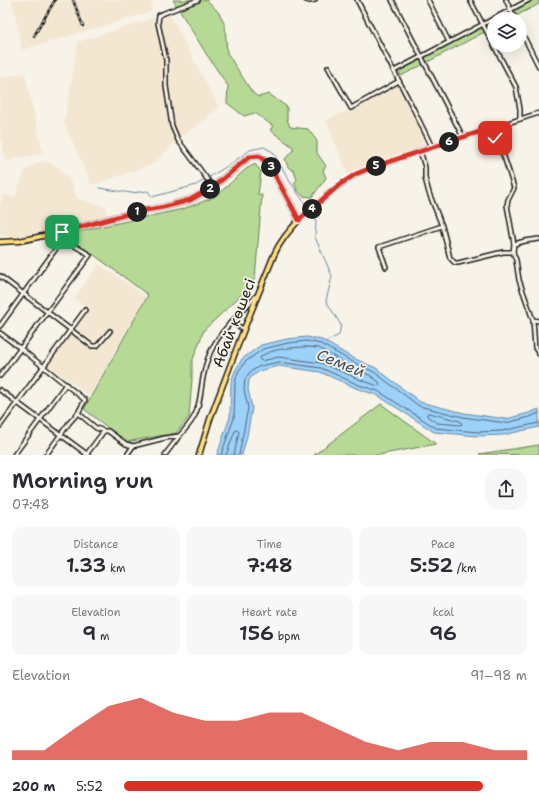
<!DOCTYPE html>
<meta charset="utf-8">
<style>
body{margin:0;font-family:"Shantell Sans",sans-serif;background:#f7f7f7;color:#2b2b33;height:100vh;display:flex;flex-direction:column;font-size:15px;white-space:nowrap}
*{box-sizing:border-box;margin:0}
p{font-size:13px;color:#7c7c81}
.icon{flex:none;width:22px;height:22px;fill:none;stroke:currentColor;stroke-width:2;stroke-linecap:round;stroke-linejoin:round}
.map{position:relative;height:455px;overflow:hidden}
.panel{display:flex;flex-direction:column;background:#fff;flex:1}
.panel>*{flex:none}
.controls{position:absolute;left:487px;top:12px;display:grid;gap:8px}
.controls a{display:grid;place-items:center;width:40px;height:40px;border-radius:50%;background:#fff;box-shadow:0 4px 16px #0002;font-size:20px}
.pin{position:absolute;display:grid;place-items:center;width:34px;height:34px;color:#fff;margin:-17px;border-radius:8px;box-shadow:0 2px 6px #0006}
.km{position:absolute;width:20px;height:20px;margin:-10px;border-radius:50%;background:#222;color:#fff;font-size:11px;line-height:20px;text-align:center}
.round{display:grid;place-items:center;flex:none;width:42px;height:42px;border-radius:16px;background:#f7f7f7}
.overview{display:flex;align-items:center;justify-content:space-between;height:68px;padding:0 12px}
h1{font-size:22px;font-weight:600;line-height:30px}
.metrics{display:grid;grid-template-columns:repeat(3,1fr);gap:6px;height:68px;padding:4px 12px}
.metrics div{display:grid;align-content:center;border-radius:10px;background:#f7f7f7;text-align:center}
.metrics b{font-size:20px;font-weight:600}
.metrics small{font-size:11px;font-weight:400}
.metrics p{font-size:11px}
.chart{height:112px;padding:8px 12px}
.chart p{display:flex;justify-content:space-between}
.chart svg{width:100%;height:72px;margin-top:4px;fill:#d93025;opacity:.7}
ul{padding:0 12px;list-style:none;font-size:13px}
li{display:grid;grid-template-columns:64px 48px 1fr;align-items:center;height:30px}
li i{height:10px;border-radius:5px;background:#d93025}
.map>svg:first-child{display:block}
.built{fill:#f3e7d2}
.green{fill:#b6da95;stroke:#697b58}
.water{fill:#9cd1fa;stroke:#6989a1}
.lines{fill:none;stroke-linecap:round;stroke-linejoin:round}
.shore{stroke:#4f6475;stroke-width:1}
.stream{stroke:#6989a1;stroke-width:1}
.minor-casing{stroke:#1c1c1c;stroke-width:6}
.major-casing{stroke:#1c1c1c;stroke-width:7}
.minor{stroke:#f7f3e8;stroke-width:3}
.major{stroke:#ffdf80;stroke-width:4}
.rail-casing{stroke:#1c1c1c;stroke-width:2.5}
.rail{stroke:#f7f3e8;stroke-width:1;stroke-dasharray:3;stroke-linecap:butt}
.route-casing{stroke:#fff;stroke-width:8}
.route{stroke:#d93025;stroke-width:5}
.labels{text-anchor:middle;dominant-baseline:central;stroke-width:3.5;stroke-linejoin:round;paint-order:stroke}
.street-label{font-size:15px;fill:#1c1c1c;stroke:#f7f3e8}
.water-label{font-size:16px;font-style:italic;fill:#42525f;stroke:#f7f3e8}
</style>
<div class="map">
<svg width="539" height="455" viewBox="0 0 539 455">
<rect width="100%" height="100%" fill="#f7f3e8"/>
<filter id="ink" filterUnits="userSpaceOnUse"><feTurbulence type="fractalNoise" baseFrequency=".025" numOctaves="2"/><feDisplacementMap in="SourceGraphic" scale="8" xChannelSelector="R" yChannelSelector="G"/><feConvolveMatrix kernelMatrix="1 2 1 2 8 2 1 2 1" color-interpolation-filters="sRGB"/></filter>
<g filter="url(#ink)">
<g class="built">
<polygon points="12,0 153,0 150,12 22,50"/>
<polygon points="169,13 219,108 178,140 153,164 92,185 64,123 78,42"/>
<polygon points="25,73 43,153 6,161 0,133 0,78"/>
<polygon points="397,85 430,146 348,174 326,121"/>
<polygon points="45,161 58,167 70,180 77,198 106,207 107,216 68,228 15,239 0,233 0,207 3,195 15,197 25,170 37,163"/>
<polygon points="99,264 146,296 90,396 47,365 89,309 74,298"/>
</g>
<g class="green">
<polygon points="173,0 207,0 219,13 225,25 227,53 252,92 258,97 269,94 287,107 287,119 290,127 308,129 317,141 317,153 326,166 323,170 326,178 312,197 303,196 298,191 294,183 297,180 294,171 288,167 285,159 293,150 293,147 270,130 273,126 255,113 244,116 227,103 228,86 207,55"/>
<polygon points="531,0 539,0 539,4 510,19 494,19 494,27 401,76 397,69"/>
<polygon points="255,164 261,171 258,195 262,195 255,279 236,300 204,330 192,362 192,379 189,417 176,433 126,442 84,409 148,295 90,252 70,240 76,232 183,209 215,197 246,169"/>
<polygon points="381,404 436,444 378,455 314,455"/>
<polygon points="539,445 539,455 479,454"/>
</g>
<polygon class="water" points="307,337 322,340 353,358 376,368 420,402 464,413 506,419 529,413 539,409 539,427 503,435 477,436 434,432 408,415 377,395 358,389 320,372 279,366 262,370 252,376 249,380 248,389 252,408 247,436 242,455 217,455 230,417 231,382 235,371 242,359 261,345 287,339"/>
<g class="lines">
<g class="shore">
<path d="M307,347l12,1 29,17 23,11 8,6 1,3 -2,1 -17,-6 -40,-17 -42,-6 -17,4 -3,-2c6,-10 37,-12 48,-12z"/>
<polygon points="429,413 460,421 462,424 460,425 437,423 427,416 427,414"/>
<polyline points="221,455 234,418 235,383 238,372 245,362 263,349 288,343 307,341 321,344 351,361 374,372 419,406 463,417 506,423 530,417 539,413"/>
<polyline points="226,455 235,431 237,430 239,432 234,455"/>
<polyline points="239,455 248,408 244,389 245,379 250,372 260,366 279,362 321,368 359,385 378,391 436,428 477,432 502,431 539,423"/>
</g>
<polyline class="stream" points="99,188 131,193 148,191 152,197 196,185 226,167 250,150 264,147 273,152 289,180 314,217 316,221 315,237 332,276 326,301 341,325 339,335 325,342"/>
<defs>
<g id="minor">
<polyline points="198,0 159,15 158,23 166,60 166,86 172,126 178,140 213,187"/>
<polyline points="306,0 309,1 315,0"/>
<polyline points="357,0 413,108 432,147"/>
<polyline points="392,0 463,137"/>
<polyline points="428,0 449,42"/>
<polyline points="470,0 516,87 520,109 520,119"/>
<polyline points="506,0 515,19"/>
<polyline points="520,29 539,67"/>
<polyline points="328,67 351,108 399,81"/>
<polyline points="394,71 529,0"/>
<path d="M488,129c15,18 19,37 26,59l-6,12 -1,5 7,39 -1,8 3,8 3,20 14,40 6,1"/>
<polyline points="420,151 425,167 425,178 429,193 442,226 450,258 455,263 458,263 503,252 513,252"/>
<polyline points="299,220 334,189 356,174 420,151 539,113"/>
<polyline points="514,244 525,241 539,239"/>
<polyline points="386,267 379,247 442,226"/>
<polyline points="0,276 92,346 97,346 110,331"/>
<polyline points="533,320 535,348 539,354"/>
<polyline points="230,323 236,325 244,329"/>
<polyline points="0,326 63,239 62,232"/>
<polyline points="0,333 20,348 85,400 78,413 69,423 46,455"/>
<polyline points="0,376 90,255 63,239"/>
<polyline points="0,390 88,455"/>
<polyline points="78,413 96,428 104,431 108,431 126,444 133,446 165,438 179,436"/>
<polyline points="0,426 85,310"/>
<polyline points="14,455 66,384"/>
<polyline points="86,455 104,431"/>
<polyline points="127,455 133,446"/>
<path d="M165,455c5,-7 10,-13 15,-20 7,-8 14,-15 17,-25 4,-12 4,-25 7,-37 2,-10 5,-19 10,-28 8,-16 30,-36 42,-49"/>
</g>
<path id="major" d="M0,242l19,-1 43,-9 73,-20 29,-5 26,-7 23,-13 36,-30 10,-1 10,8 30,56c-10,11 -19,21 -25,35l-30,74 -34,90 -11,36"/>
</defs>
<use href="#minor" class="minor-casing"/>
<use href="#major" class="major-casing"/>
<use href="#minor" class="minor"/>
<use href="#major" class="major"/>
<defs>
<g id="rail">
<polyline points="73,0 83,26"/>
<polyline points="34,36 55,0"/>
</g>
</defs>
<use href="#rail" class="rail-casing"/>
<use href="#rail" class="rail"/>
</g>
</g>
<g class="lines" filter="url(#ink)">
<defs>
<polyline id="route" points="62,232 135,212 164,207 190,200 213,187 249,157 259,156 269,164 299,220 339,185 356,174 373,167 488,129 495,138"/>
</defs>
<use href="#route" class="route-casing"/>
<use href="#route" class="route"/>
</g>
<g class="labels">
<g class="street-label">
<text transform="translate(234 323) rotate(-69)">Абай көшесі</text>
</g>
<g class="water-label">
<text transform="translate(341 363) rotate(22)">Семей</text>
</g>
</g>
</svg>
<div class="controls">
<a><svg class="icon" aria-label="layers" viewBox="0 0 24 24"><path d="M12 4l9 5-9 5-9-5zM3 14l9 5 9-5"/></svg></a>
</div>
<div class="pin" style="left:62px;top:232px;background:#1e9e55"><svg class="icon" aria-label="arrive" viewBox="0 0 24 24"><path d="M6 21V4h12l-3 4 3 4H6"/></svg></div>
<div class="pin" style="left:495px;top:138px;background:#d93025"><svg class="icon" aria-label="check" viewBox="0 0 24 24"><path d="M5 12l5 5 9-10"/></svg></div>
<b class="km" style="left:137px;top:212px">1</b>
<b class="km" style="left:210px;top:189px">2</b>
<b class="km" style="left:271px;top:167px">3</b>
<b class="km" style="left:312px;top:209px">4</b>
<b class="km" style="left:376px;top:166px">5</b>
<b class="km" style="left:449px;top:142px">6</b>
</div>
<section class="panel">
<div class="overview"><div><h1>Morning run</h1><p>07:48</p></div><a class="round"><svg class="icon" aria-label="share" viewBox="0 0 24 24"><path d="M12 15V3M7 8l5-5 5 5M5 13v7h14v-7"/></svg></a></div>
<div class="metrics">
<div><p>Distance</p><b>1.33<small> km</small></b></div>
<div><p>Time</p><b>7:48</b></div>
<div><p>Pace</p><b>5:52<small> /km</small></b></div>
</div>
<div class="metrics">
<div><p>Elevation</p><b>9<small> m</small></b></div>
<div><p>Heart rate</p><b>156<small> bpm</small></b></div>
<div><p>kcal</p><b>96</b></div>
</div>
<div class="chart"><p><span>Elevation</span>91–98 m</p>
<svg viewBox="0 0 160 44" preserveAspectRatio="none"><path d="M0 44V38L10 38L20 24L30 11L40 6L50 15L60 20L70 20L80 15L90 15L100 24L110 33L120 38L130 33L140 33L150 38L160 38V44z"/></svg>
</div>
<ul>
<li><b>200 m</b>5:52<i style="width:89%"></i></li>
</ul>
</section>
